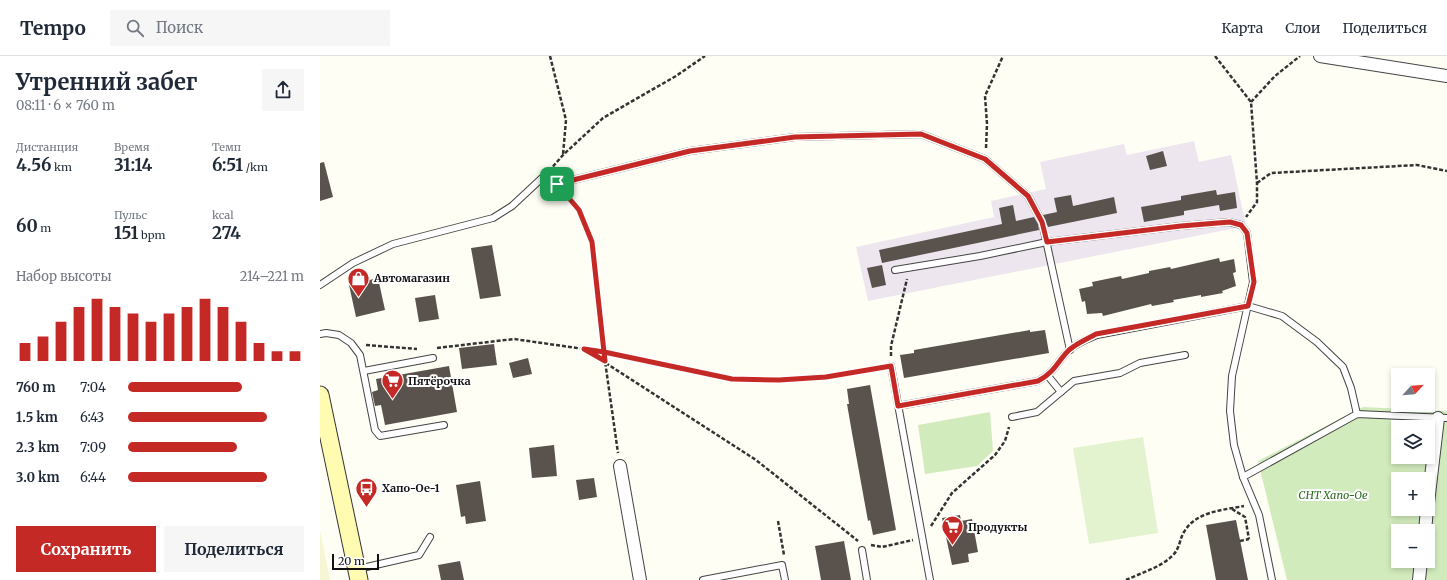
<!DOCTYPE html>
<html lang="ru">
<meta charset="utf-8">
<style>
body{margin:0;font-family:Merriweather,serif;background:#f6f6f7;color:#1f2937;height:100vh;display:flex;flex-direction:column;font-size:15px;white-space:nowrap}
*{box-sizing:border-box;margin:0}
p{font-size:13px;color:#747a83}
.icon{flex:none;width:22px;height:22px;fill:none;stroke:currentColor;stroke-width:2;stroke-linecap:round;stroke-linejoin:round}
.map{position:relative;flex:1;overflow:hidden}
.side{display:flex;flex-direction:column;background:#fff;width:320px}
.side>*{flex:none}
.needle{width:26px;rotate:64deg}
.fabs{position:absolute;left:1071px;top:312px;display:grid;gap:8px}
.fabs a{display:grid;place-items:center;width:44px;height:44px;border-radius:0px;background:#fff;box-shadow:0 2px 6px #0003;font-size:20px}
.scale{position:absolute;left:12px;bottom:10px;width:47px;box-sizing:border-box;padding-left:4px;border:2px solid #111;border-top:0;font-size:11px;line-height:14px;white-space:nowrap;color:#111;-webkit-text-stroke:3px #fff;paint-order:stroke}
.pin{position:absolute;display:grid;place-items:center;width:34px;height:34px;color:#fff;margin:-17px;border-radius:8px;box-shadow:0 2px 6px #0006}
.round{display:grid;place-items:center;flex:none;width:42px;height:42px;border-radius:0px;background:#f6f6f7}
.head{display:flex;align-items:center;justify-content:space-between;height:68px;padding:0 16px}
h1{font-size:22px;font-weight:700;line-height:30px}
.stats{display:grid;grid-template-columns:repeat(3,1fr);gap:6px;height:68px;padding:4px 16px}
.stats div{display:grid;align-content:center}
.stats b{font-size:17px;font-weight:700}
.stats small{font-size:11px;font-weight:400}
.stats p{font-size:11px}
.chart{height:112px;padding:8px 16px}
.chart p{display:flex;justify-content:space-between}
.chart svg{width:100%;height:72px;margin-top:4px;stroke:#c42926;stroke-width:6}
.cta{display:flex;gap:8px;margin-top:auto;padding:8px 16px}
.cta a{flex:1;height:46px;border-radius:0px;background:#c42926;color:#fff;font-size:16px;font-weight:700;line-height:46px;text-align:center}
.cta a+a{background:#f6f6f7;color:#1f2937}
ul{padding:0 16px;list-style:none;font-size:13px}
li{display:grid;grid-template-columns:64px 48px 1fr;align-items:center;height:30px}
li i{height:10px;border-radius:5px;background:#c42926}
header{display:flex;align-items:center;gap:24px;box-sizing:border-box;height:56px;padding:0 20px;background:#fff;border-bottom:1px solid #e0e1e3}
header strong{font-size:19px}
nav{display:flex;gap:22px;margin-inline-start:auto;font-size:14px}
.search{width:280px;height:36px;background:#f6f6f7;display:flex;align-items:center;gap:10px;box-sizing:border-box;padding:0 14px;border-radius:0px;color:#747a83;font-size:15px}
main{display:flex;flex:1;min-height:0}
.map>svg:first-child{display:block}
.industrial{fill:#eee6ef}
.farmland{fill:#f6f5d4}
.green{fill:#d2ebbd;fill-rule:evenodd}
.pitch{fill:#e3f2cf}
.building{fill:#5a534d}
.lines{fill:none;stroke-linecap:round;stroke-linejoin:round}
.lane-casing{stroke:#444;stroke-width:8}
.street-casing{stroke:#444;stroke-width:14}
.secondary-casing{stroke:#333;stroke-width:19}
.path{stroke:#333;stroke-width:2.5;stroke-dasharray:4 2;stroke-linecap:butt}
.lane{stroke:#fff;stroke-width:6}
.street{stroke:#fff;stroke-width:12}
.secondary{stroke:#fffbb0;stroke-width:17}
.route-casing{stroke:#fff;stroke-width:8}
.route{stroke:#c42926;stroke-width:5}
.labels{text-anchor:middle;dominant-baseline:central;stroke-width:4;stroke-linejoin:round;paint-order:stroke}
.poi-label{font-size:11px;font-weight:bold;fill:#111;stroke:#fff;text-anchor:start}
.park-label{font-size:11px;font-style:italic;fill:#2a6b1f;stroke:#fff}
</style>
<header>
<strong>Tempo</strong>
<div class="search"><svg class="icon" aria-label="search" viewBox="0 0 24 24"><circle cx="10" cy="10" r="6"/><path d="M15 15l6 6"/></svg>Поиск</div>
<nav><a>Карта</a><a>Слои</a><a>Поделиться</a></nav>
</header>
<main>
<section class="side">
<div class="head"><div><h1>Утренний забег</h1><p>08:11 · 6 × 760 m</p></div><a class="round"><svg class="icon" aria-label="share" viewBox="0 0 24 24"><path d="M12 15V3M7 8l5-5 5 5M5 13v7h14v-7"/></svg></a></div>
<div class="stats">
<div><p>Дистанция</p><b>4.56<small> km</small></b></div>
<div><p>Время</p><b>31:14</b></div>
<div><p>Темп</p><b>6:51<small> /km</small></b></div>
</div>
<div class="stats">
<div><b>60<small> m</small></b></div>
<div><p>Пульс</p><b>151<small> bpm</small></b></div>
<div><p>kcal</p><b>274</b></div>
</div>
<div class="chart"><p><span>Набор высоты</span>214–221 m</p>
<svg viewBox="0 0 160 44" preserveAspectRatio="none"><path d="M5 44V33M15 44V29M25 44V20M35 44V11M45 44V6M55 44V11M65 44V15M75 44V20M85 44V15M95 44V11M105 44V6M115 44V11M125 44V20M135 44V33M145 44V38M155 44V38"/></svg>
</div>
<ul>
<li><b>760 m</b>7:04<i style="width:65%"></i></li>
<li><b>1.5 km</b>6:43<i style="width:79%"></i></li>
<li><b>2.3 km</b>7:09<i style="width:62%"></i></li>
<li><b>3.0 km</b>6:44<i style="width:79%"></i></li>
</ul>
<div class="cta"><a>Сохранить</a><a>Поделиться</a></div>
</section>
<div class="map">
<svg width="1127" height="524" viewBox="0 0 1127 524">
<rect width="100%" height="100%" fill="#fffef5"/>
<polygon class="industrial" points="874,85 879,106 911,99 926,170 548,245 536,191 674,161 671,145 726,133 720,106 804,88 807,99"/>
<polygon class="farmland" points="0,475 10,524 0,524"/>
<g class="green">
<path d="M1043,351l84,4v169h-160l-29,-119zM1078,371h30v30h-30zM1078,423h30v30h-30zM1078,475h30v30h-30z"/>
<polygon points="670,356 673,395 657,410 605,418 598,369"/>
</g>
<polygon class="pitch" points="823,381 838,477 769,488 753,392"/>
<g class="building">
<polygon points="843,95 847,110 830,114 826,100"/>
<polygon points="4,106 13,141 0,145 0,107"/>
<polygon points="896,134 897,139 915,136 917,152 900,155 899,149 864,155 864,159 824,166 821,151 861,144 861,140"/>
<polygon points="751,139 753,150 794,141 797,157 728,171 723,159 737,156 734,142"/>
<polygon points="693,149 696,165 714,161 718,168 719,174 562,207 559,194 682,168 679,152"/>
<polygon points="172,189 181,240 160,243 151,192"/>
<polygon points="899,202 900,206 914,203 916,216 913,217 916,230 902,235 903,237 881,241 881,239 853,244 854,246 832,250 831,248 783,260 782,257 767,258 765,245 762,246 759,233 773,230 772,226 801,220 802,223 829,217 829,215 850,211 851,213"/>
<polygon points="562,209 566,229 552,232 547,212"/>
<polygon points="58,222 65,254 36,261 29,229"/>
<polygon points="115,239 119,263 99,266 95,242"/>
<polygon points="710,274 710,276 725,274 729,297 584,322 580,299 594,297 594,294"/>
<polygon points="174,288 177,309 142,313 139,292"/>
<polygon points="208,302 212,318 193,322 189,307"/>
<polygon points="129,310 137,356 65,369 61,349 55,350 52,336 58,334 56,323"/>
<polygon points="550,329 576,474 553,479 550,464 548,465 532,377 527,348 529,348 527,333"/>
<polygon points="234,389 237,420 212,422 209,392"/>
<polygon points="274,422 277,441 259,444 256,424"/>
<polygon points="160,425 166,465 146,468 145,460 141,461 136,429"/>
<polygon points="640,459 641,465 652,463 658,496 648,498 649,506 632,509 622,462"/>
<polygon points="916,464 928,524 896,524 886,469"/>
<polygon points="524,485 531,524 501,524 495,490"/>
<polygon points="140,505 144,524 121,524 118,509"/>
</g>
<g class="lines">
<defs>
<g id="lane">
<polyline points="575,214 660,200 727,186 861,170 909,166 921,169 927,177 933,226 912,320 910,355 914,389 923,421 939,459 952,524"/>
<polyline points="0,229 33,207 73,188 173,162 192,150 222,122 237,128 370,95 475,81 601,78 665,103 708,140 722,166 750,294"/>
<polyline points="0,278 6,277 19,279 31,287 40,299 55,374 60,380 124,369"/>
<polyline points="571,310 610,524"/>
<polyline points="44,315 113,302"/>
<polyline points="728,320 741,336"/>
<path d="M578,350l140,-25c16,-8 19,-19 31,-31 8,-7 18,-11 28,-15l151,-29 34,10 35,26 26,25 8,21 6,26"/>
<polyline points="692,361 717,356 754,325 800,317 820,307 865,299"/>
<polyline points="923,421 1037,358 1127,362"/>
<polyline points="542,494 547,524"/>
<polyline points="38,513 99,499 110,481"/>
<polyline points="383,524 462,509 465,524"/>
</g>
<g id="street">
<polyline points="1000,0 1127,20"/>
<polyline points="300,410 320,524"/>
<polyline points="1108,447 1118,362"/>
<polyline points="1105,475 1107,453"/>
<polyline points="1099,524 1101,505"/>
</g>
<polyline id="secondary" points="0,339 39,524"/>
</defs>
<use href="#lane" class="lane-casing"/>
<use href="#street" class="street-casing"/>
<use href="#secondary" class="secondary-casing"/>
<g class="path">
<polyline points="230,0 246,64 243,99"/>
<polyline points="895,0 931,46 937,127 937,146 926,161"/>
<polyline points="931,46 955,20 980,0"/>
<polyline points="666,92 667,68 665,40 683,0"/>
<polyline points="229,115 243,99 283,62 356,20 385,0"/>
<polyline points="937,127 951,117 1097,109 1127,115"/>
<polyline points="243,136 259,154 272,186 285,305 298,397"/>
<polyline points="46,289 97,293"/>
<polyline points="117,292 194,283 264,293 436,404 538,485"/>
<polyline points="267,294 412,323 459,324 506,321 562,311"/>
<polyline points="571,300 571,290 587,223"/>
<polyline points="912,453 925,461 929,483"/>
<polyline points="458,465 464,499"/>
<polyline points="611,470 632,437 675,399 685,385 689,371"/>
<polyline points="920,485 929,483"/>
<polyline points="551,489 562,491 593,484"/>
<path d="M806,524c15,-7 35,-13 46,-24 8,-7 7,-16 12,-24 12,-21 40,-22 60,-26"/>
</g>
<use href="#lane" class="lane"/>
<use href="#street" class="street"/>
<use href="#secondary" class="secondary"/>
</g>
<g class="lines">
<defs>
<path id="route" d="M237,128l22,26 13,32 12,110 -20,-3 21,12 -1,-9 128,27 47,1 47,-3 65,-11 7,40 140,-25c16,-8 19,-19 31,-31 8,-7 18,-11 27,-16l152,-28 6,-24 -7,-49 -6,-8 -11,-3 -49,4 -134,16 -5,-20 -14,-26 -43,-37 -64,-25 -126,3 -105,14 -133,33"/>
</defs>
<use href="#route" class="route-casing"/>
<use href="#route" class="route"/>
</g>
<defs>
<symbol id="shop-pin" viewBox="-11 -11 22 30"><path d="M0 17L-7.5 6A9.5 9.5 0 1 1 7.5 6Z" fill="#c42926" stroke="#fff"/><path d="M-5-2.5h2.3a2.7 3.5 0 0 1 5.4 0H5L5.5 6h-11ZM-1.5-2.5h3a1.5 2.3 0 0 0-3 0Z" fill="#fff"/></symbol>
<symbol id="supermarket-pin" viewBox="-11 -11 22 30"><path d="M0 17L-7.5 6A9.5 9.5 0 1 1 7.5 6Z" fill="#c42926" stroke="#fff"/><path d="M-6-5.5h2.5l.6 2H6L4.5 2H-2.5L-4.4-4H-6ZM-1.5 3.2a1.3 1.3 0 1 0 .1 0ZM3 3.2a1.3 1.3 0 1 0 .1 0Z" fill="#fff"/></symbol>
<symbol id="bus-pin" viewBox="-11 -11 22 30"><path d="M0 17L-7.5 6A9.5 9.5 0 1 1 7.5 6Z" fill="#c42926" stroke="#fff"/><path d="M-5-6H5V4H4V6H2V4H-2V6H-4V4H-5ZM-3.5-4V0h7V-4ZM-3.5 1.2v1.5H-2V1.2ZM2 1.2v1.5H3.5V1.2Z" fill="#fff"/></symbol>
</defs>
<g fill-rule="evenodd">
<use href="#shop-pin" x="26" y="210" width="25" height="34"/>
<use href="#supermarket-pin" x="60" y="312" width="25" height="34"/>
<use href="#bus-pin" x="34" y="420" width="25" height="34"/>
<use href="#supermarket-pin" x="620" y="458" width="25" height="34"/>
</g>
<g class="labels">
<g class="poi-label">
<text x="54" y="222">Автомагазин</text>
<text x="88" y="325">Пятёрочка</text>
<text x="62" y="432">Хапо-Ое-1</text>
<text x="648" y="471">Продукты</text>
</g>
<g class="park-label">
<text x="1013" y="439">СНТ Хапо-Ое</text>
</g>
</g>
</svg>
<div class="fabs">
<a><svg class="needle" viewBox="-14 -14 28 28"><path d="M0-13l5 13h-10z" fill="#e53935"/><path d="M0 13l5-13h-10z" fill="#747a83"/></svg></a>
<a><svg class="icon" aria-label="layers" viewBox="0 0 24 24"><path d="M12 4l9 5-9 5-9-5zM3 14l9 5 9-5"/></svg></a>
<a>+</a>
<a>−</a>
</div>
<div class="scale">20 m</div>
<div class="pin" style="left:237px;top:128px;background:#1e9e55"><svg class="icon" aria-label="arrive" viewBox="0 0 24 24"><path d="M6 21V4h12l-3 4 3 4H6"/></svg></div>
</div>
</main>
